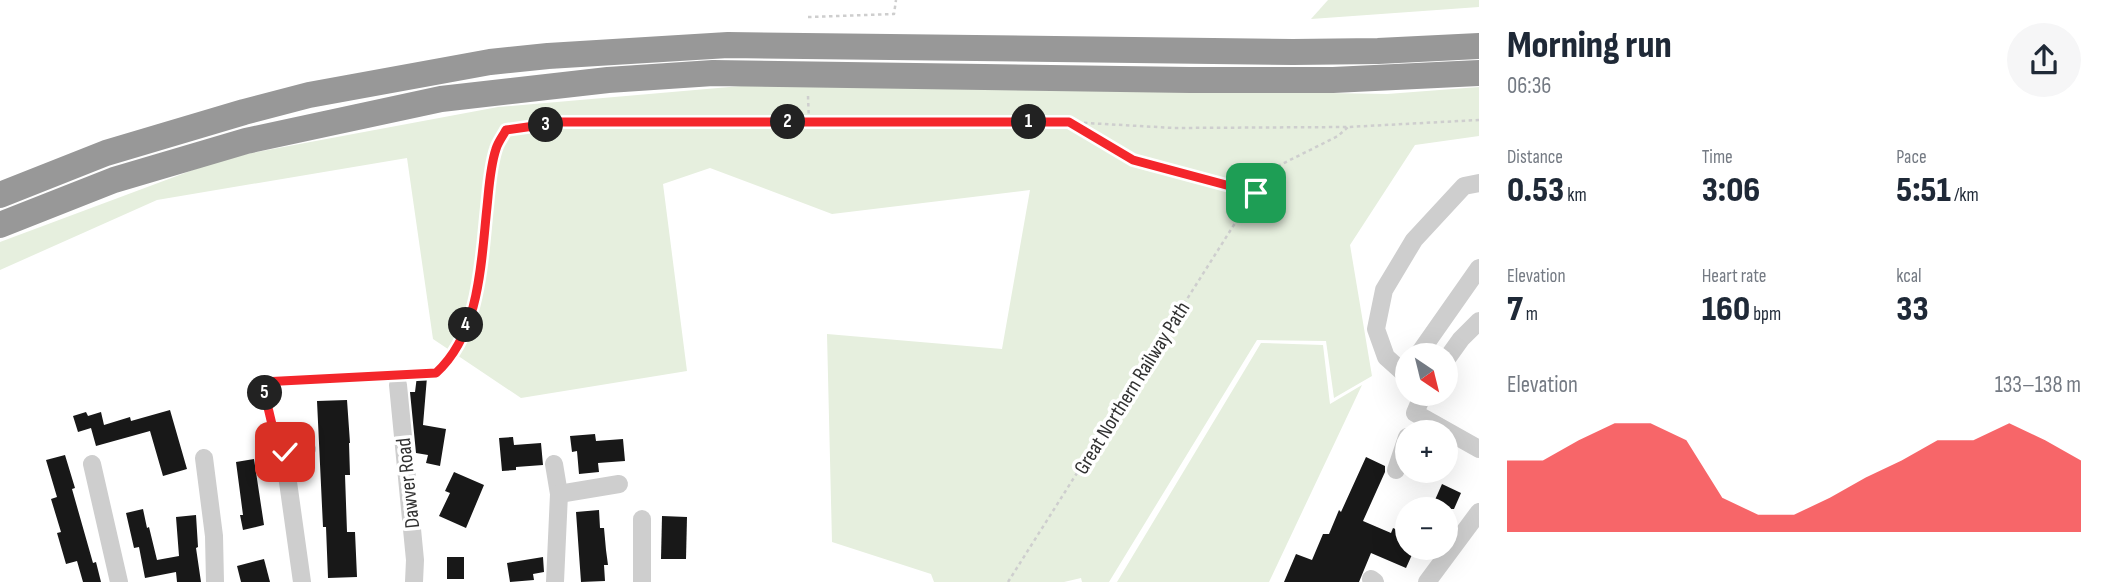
<!DOCTYPE html>
<meta charset="utf-8">
<style>
body{margin:0;font-family:"Sofia Sans Condensed",sans-serif;background:#f6f6f7;color:#1f2937;height:100vh;display:flex;flex-direction:column;font-size:26px;white-space:nowrap}
*{box-sizing:border-box;margin:0}
p{font-size:23px;color:#747a83}
.icon{flex:none;width:38px;height:38px;fill:none;stroke:currentColor;stroke-width:2;stroke-linecap:round;stroke-linejoin:round}
.map{position:relative;flex:1;overflow:hidden}
.side{display:flex;flex-direction:column;background:#fff;width:630px}
.side>*{flex:none}
.needle{width:46px;rotate:145deg}
.fabs{position:absolute;left:1395px;top:343px;display:grid;gap:14px}
.fabs a{display:grid;place-items:center;width:63px;height:63px;border-radius:50%;background:#fff;box-shadow:0 7px 28px #0002;font-size:35px}
.pin{position:absolute;display:grid;place-items:center;width:60px;height:60px;color:#fff;margin:-30px;border-radius:14px;box-shadow:0 4px 10px #0006}
.km{position:absolute;width:35px;height:35px;margin:-18px;border-radius:50%;background:#222;color:#fff;font-size:19px;line-height:35px;text-align:center}
.round{display:grid;place-items:center;flex:none;width:74px;height:74px;border-radius:37px;background:#f6f6f7}
.head{display:flex;align-items:center;justify-content:space-between;height:119px;padding:0 28px}
h1{font-size:38px;font-weight:800;line-height:52px}
.stats{display:grid;grid-template-columns:repeat(3,1fr);gap:10px;height:119px;padding:7px 28px}
.stats div{display:grid;align-content:center}
.stats b{font-size:35px;font-weight:800}
.stats small{font-size:19px;font-weight:400}
.stats p{font-size:19px}
.chart{height:196px;padding:14px 28px}
.chart p{display:flex;justify-content:space-between}
.chart svg{width:100%;height:126px;margin-top:7px;fill:#f4262b;opacity:.7}
main{display:flex;flex:1;min-height:0}
.map>svg:first-child{display:block}
.green{fill:#e6efde}
.building{fill:#181818}
.lines{fill:none;stroke-linecap:round;stroke-linejoin:round}
.path{stroke:#cecece;stroke-width:2.5;stroke-dasharray:3.5 3.5;stroke-linecap:butt}
.minor{stroke:#cecece;stroke-width:18}
.highway{stroke:#989898;stroke-width:26}
.route-casing{stroke:#fff;stroke-width:14}
.route{stroke:#f4262b;stroke-width:9}
.labels{text-anchor:middle;dominant-baseline:central;stroke-width:7;stroke-linejoin:round;paint-order:stroke}
.street-label{font-size:21px;fill:#313131;stroke:#fff}
</style>
<main>
<div class="map">
<svg width="1479" height="582" viewBox="0 0 1479 582">
<rect width="100%" height="100%" fill="#fff"/>
<g class="green">
<polygon points="1328,0 1479,0 1479,7 1311,19"/>
<polygon points="764,84 1387,94 1479,87 1479,136 1415,145 1350,245 1372,376 1334,398 1326,341 1257,340 1109,582 1082,582 1081,578 1064,582 934,582 931,574 832,542 827,334 1002,349 1030,190 832,214 710,168 663,184 687,371 521,398 433,339 407,158 157,200 0,270 0,242 225,158 498,107"/>
<polygon points="1261,343 1323,345 1330,404 1362,385 1269,582 1117,582"/>
</g>
<g class="building">
<polygon points="417,376 427,377 423,425 446,429 440,466 426,463 428,455 416,453 410,392 415,392"/>
<polygon points="347,400 350,443 349,443 350,475 345,475 347,532 355,532 357,577 328,578 326,527 323,527 317,401"/>
<polygon points="170,410 187,469 163,476 150,431 96,446 91,428 78,432 73,416 86,412 88,416 101,412 104,425 130,417 131,421"/>
<polygon points="595,434 596,441 623,439 625,461 598,463 599,472 579,474 577,451 572,452 570,436"/>
<polygon points="513,437 514,445 541,443 543,465 516,467 516,470 502,471 499,438"/>
<polygon points="65,455 75,488 72,489 93,563 96,562 101,582 83,582 77,561 66,564 57,533 61,532 51,499 57,497 46,460"/>
<polygon points="1366,457 1385,466 1385,472 1363,521 1391,533 1393,528 1407,534 1407,548 1415,548 1406,568 1371,553 1359,582 1284,582 1296,554 1312,560 1323,534 1329,534 1339,510 1341,512"/>
<polygon points="254,459 264,525 243,530 240,515 243,515 236,462"/>
<polygon points="454,472 484,485 466,528 439,516 450,493 445,491"/>
<polygon points="1442,484 1461,493 1454,509 1431,509"/>
<polygon points="143,509 147,528 149,527 157,560 179,556 176,517 196,515 198,547 196,548 201,582 177,582 176,572 145,578 139,547 134,548 126,513"/>
<polygon points="599,510 600,528 604,528 606,550 608,565 604,565 605,581 581,582 576,512"/>
<polygon points="662,516 687,517 686,559 661,559"/>
<rect x="447" y="557" width="17" height="22"/>
<polygon points="543,557 544,572 533,574 534,580 510,582 507,563"/>
<polygon points="264,559 270,582 241,582 237,566"/>
</g>
<g class="lines">
<g class="path">
<polyline points="808,17 894,14 896,0"/>
<polyline points="808,96 809,122 1069,122 1174,128 1348,127 1479,120"/>
<polyline points="1071,123 1133,161 1256,193"/>
<polyline points="412,374 436,373 445,365 459,343 470,316 479,278 489,190 496,147 506,130 562,123 809,122"/>
<polyline points="271,421 262,382 384,375"/>
<polyline points="1008,582 1268,171 1338,136 1348,127"/>
</g>
<g class="minor">
<polyline points="1418,355 1479,268"/>
<polyline points="1446,360 1461,339 1479,321"/>
<polyline points="1405,374 1386,357 1376,329 1384,290 1414,240 1464,186 1479,183"/>
<polyline points="398,385 415,560 414,582"/>
<polyline points="1423,394 1415,413 1479,449"/>
<polyline points="281,432 302,582"/>
<polyline points="285,452 307,449"/>
<polyline points="204,458 214,536 215,582"/>
<polyline points="92,464 119,582"/>
<polyline points="554,464 559,494 555,582"/>
<polyline points="1396,470 1407,437"/>
<polyline points="559,494 619,484"/>
<polyline points="642,519 642,582"/>
<polyline points="1371,579 1375,582"/>
<polyline points="1427,582 1479,512"/>
</g>
<g class="highway">
<polyline points="0,195 106,153 244,112 309,95 490,62 548,56 728,45 1293,52 1378,51 1479,46"/>
<polyline points="0,225 114,180 246,141 441,99 608,80 713,73 1190,80 1333,80 1479,73"/>
</g>
</g>
<g class="lines">
<defs>
<path id="route" d="M285,452l-4,-20 -7,1 -12,-51 174,-9c44,-40 45,-110 51,-166 2,-19 3,-40 9,-58 2,-7 7,-13 10,-19l56,-8h507l64,38 123,33"/>
</defs>
<use href="#route" class="route-casing"/>
<use href="#route" class="route"/>
</g>
<g class="labels">
<g class="street-label">
<text transform="translate(1132 388) rotate(-58)">Great Northern Railway Path</text>
<text transform="translate(408 483) rotate(-96)">Dawver Road</text>
</g>
</g>
</svg>
<div class="fabs">
<a><svg class="needle" viewBox="-14 -14 28 28"><path d="M0-13l5 13h-10z" fill="#e53935"/><path d="M0 13l5-13h-10z" fill="#747a83"/></svg></a>
<a>+</a>
<a>−</a>
</div>
<div class="pin" style="left:1256px;top:193px;background:#1e9e55"><svg class="icon" aria-label="arrive" viewBox="0 0 24 24"><path d="M6 21V4h12l-3 4 3 4H6"/></svg></div>
<div class="pin" style="left:285px;top:452px;background:#d93025"><svg class="icon" aria-label="check" viewBox="0 0 24 24"><path d="M5 12l5 5 9-10"/></svg></div>
<b class="km" style="left:1029px;top:122px">1</b>
<b class="km" style="left:788px;top:122px">2</b>
<b class="km" style="left:546px;top:125px">3</b>
<b class="km" style="left:466px;top:325px">4</b>
<b class="km" style="left:265px;top:393px">5</b>
</div>
<section class="side">
<div class="head"><div><h1>Morning run</h1><p>06:36</p></div><a class="round"><svg class="icon" aria-label="share" viewBox="0 0 24 24"><path d="M12 15V3M7 8l5-5 5 5M5 13v7h14v-7"/></svg></a></div>
<div class="stats">
<div><p>Distance</p><b>0.53<small> km</small></b></div>
<div><p>Time</p><b>3:06</b></div>
<div><p>Pace</p><b>5:51<small> /km</small></b></div>
</div>
<div class="stats">
<div><p>Elevation</p><b>7<small> m</small></b></div>
<div><p>Heart rate</p><b>160<small> bpm</small></b></div>
<div><p>kcal</p><b>33</b></div>
</div>
<div class="chart"><p><span>Elevation</span>133–138 m</p>
<svg viewBox="0 0 160 44" preserveAspectRatio="none"><path d="M0 44V19L10 19L20 12L30 6L40 6L50 12L60 32L70 38L80 38L90 32L100 25L110 19L120 12L130 12L140 6L150 12L160 19V44z"/></svg>
</div>
</section>
</main>
